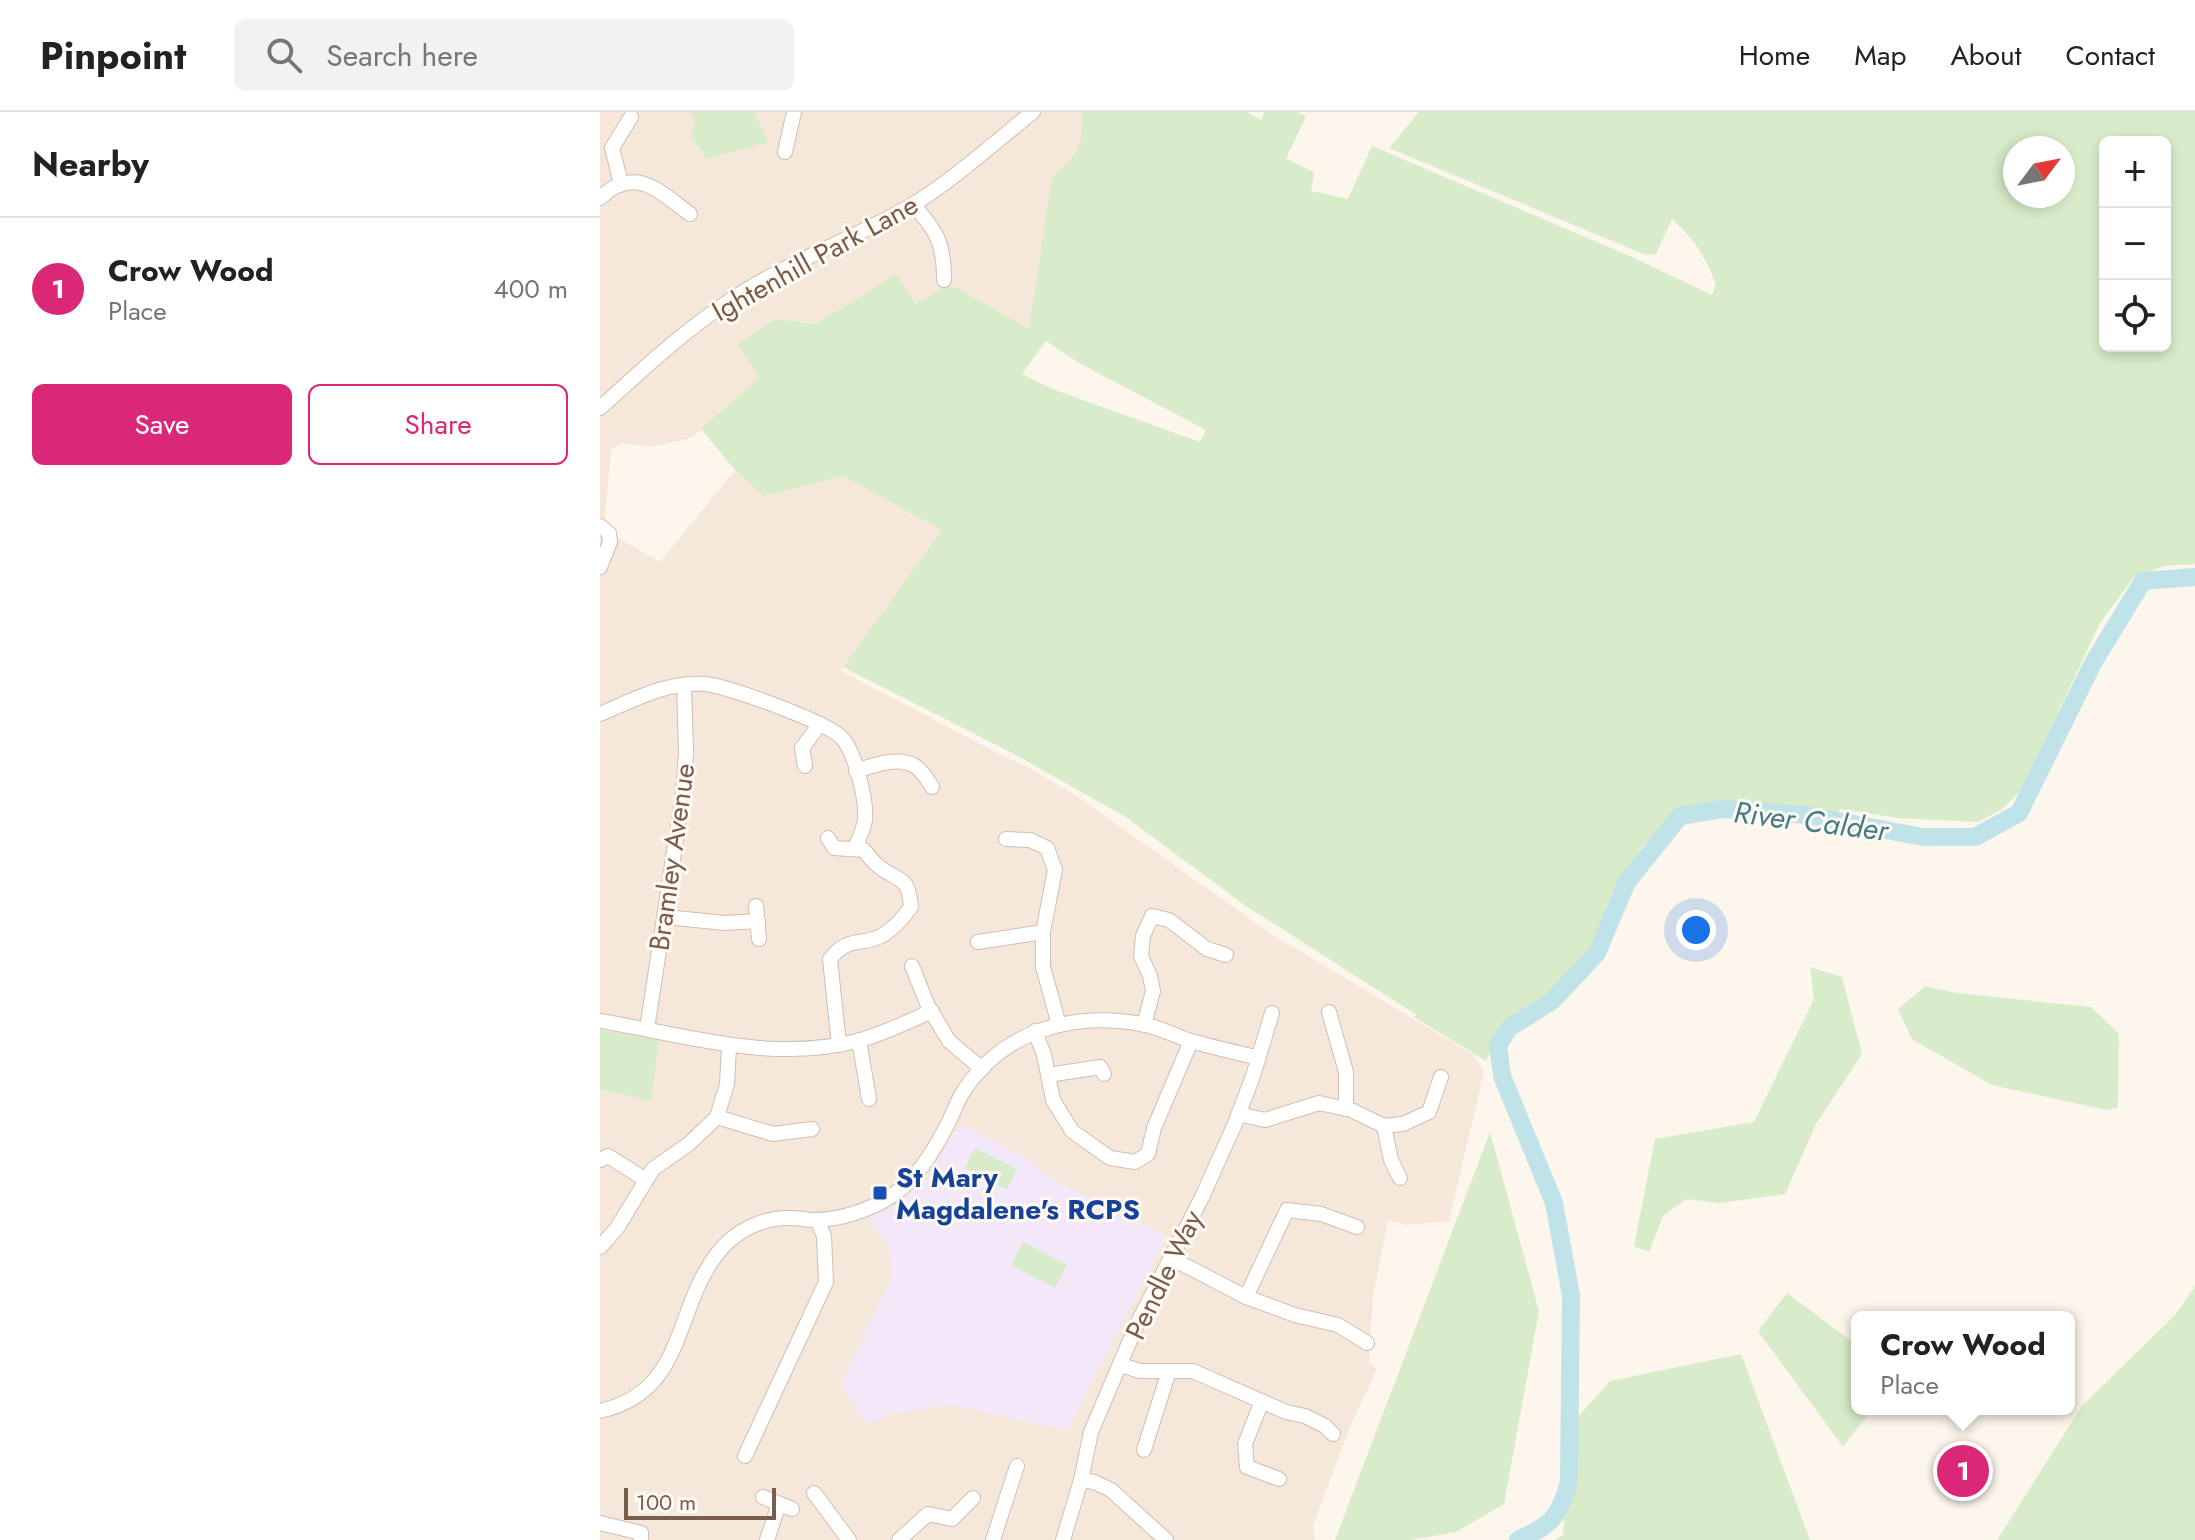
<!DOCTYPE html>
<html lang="en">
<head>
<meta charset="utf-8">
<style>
	:root { --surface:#fff; --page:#f2f2f2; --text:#222; --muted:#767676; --line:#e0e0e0; --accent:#db2777 }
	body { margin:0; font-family:Jost,sans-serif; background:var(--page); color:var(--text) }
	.controls { position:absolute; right:24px; top:24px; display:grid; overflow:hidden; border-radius:12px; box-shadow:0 4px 12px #0003 }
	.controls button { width:72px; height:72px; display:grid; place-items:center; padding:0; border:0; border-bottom:2px solid var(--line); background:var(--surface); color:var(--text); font:40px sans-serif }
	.compass { position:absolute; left:1403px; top:24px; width:72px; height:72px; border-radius:50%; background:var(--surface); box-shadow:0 4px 12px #0003; rotate:58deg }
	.scale { position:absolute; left:24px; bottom:20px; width:152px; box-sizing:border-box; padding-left:8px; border:4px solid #7a5c4d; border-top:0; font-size:22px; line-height:28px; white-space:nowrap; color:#7a5c4d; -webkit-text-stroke:6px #fffaf3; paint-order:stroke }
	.you { position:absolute; left:1096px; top:818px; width:28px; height:28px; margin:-20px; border:6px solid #fff; border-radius:50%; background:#1a73e8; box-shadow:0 0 0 12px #1a73e833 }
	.badge { display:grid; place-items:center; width:52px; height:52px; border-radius:50%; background:var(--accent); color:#fff; font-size:26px; font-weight:700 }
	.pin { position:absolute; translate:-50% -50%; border:4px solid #fff; box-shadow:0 2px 8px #0006 }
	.popup { position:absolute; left:1251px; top:1199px; width:224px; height:104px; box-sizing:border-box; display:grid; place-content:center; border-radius:12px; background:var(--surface); filter:drop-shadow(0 2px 6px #0005); font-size:26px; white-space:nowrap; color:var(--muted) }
	.popup b { font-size:30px; color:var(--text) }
	.popup::after { content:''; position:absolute; left:50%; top:100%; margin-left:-16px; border:16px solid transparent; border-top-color:var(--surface) }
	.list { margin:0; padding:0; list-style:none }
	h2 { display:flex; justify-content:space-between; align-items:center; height:104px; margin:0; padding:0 32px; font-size:34px }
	h2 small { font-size:26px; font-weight:400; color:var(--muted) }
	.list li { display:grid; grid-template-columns:52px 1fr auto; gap:24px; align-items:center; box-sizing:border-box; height:144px; padding:0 32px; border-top:2px solid var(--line) }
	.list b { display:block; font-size:30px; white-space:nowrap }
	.list p { margin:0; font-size:26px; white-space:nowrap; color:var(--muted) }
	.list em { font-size:26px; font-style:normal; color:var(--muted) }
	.actions { display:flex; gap:16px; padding:24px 32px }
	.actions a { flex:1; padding:18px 0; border:2px solid var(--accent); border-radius:12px; text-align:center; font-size:28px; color:var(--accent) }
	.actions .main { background:var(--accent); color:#fff }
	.icon { flex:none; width:44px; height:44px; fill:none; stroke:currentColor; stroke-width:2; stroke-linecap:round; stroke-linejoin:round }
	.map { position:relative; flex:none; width:1595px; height:1428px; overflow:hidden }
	header { display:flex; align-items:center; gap:48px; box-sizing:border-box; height:112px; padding:0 40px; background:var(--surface); border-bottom:2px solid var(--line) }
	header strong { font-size:38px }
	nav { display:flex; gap:44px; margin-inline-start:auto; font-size:28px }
	.search { width:560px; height:72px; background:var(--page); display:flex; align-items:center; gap:20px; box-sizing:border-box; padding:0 28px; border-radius:12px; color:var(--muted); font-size:30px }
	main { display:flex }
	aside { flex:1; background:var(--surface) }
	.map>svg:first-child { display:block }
	.residential { fill:#f5e8da }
	.education { fill:#f3e8fa }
	.green { fill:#d8ecc9; fill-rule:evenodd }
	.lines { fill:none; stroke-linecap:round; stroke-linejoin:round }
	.river { stroke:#bfe3e8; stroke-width:18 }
	.minor-casing { stroke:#d1beb0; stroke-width:16 }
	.minor { stroke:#fff; stroke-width:14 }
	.transit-dot { fill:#1a4fb4; stroke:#fffaf3; stroke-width:3 }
	.labels { text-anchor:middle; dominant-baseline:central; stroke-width:6; stroke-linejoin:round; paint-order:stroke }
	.street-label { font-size:28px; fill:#7a5c4d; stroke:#fffaf3 }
	.transit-label { font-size:28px; font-weight:bold; fill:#164399; stroke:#fffaf3; text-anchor:start }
	.water-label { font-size:30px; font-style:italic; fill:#437c86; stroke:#fffaf3 }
</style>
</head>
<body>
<header>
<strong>Pinpoint</strong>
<div class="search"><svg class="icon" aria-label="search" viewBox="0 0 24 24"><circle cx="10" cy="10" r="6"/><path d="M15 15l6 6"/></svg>Search here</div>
<nav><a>Home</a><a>Map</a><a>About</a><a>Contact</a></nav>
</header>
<main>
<aside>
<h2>Nearby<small></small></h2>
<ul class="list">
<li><span class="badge">1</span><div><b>Crow Wood</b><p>Place</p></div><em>400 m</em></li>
</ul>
<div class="actions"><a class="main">Save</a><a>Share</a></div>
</aside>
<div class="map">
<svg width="1595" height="1428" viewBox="0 0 1595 1428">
	<rect width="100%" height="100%" fill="#fdf6ec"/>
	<polygon class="residential" points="0,0 482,0 483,25 473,47 452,65 429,218 350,172 315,192 215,212 175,207 159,266 92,326 50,335 23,331 11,337 4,418 60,450 135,358 164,384 243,364 343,418 241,559 403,644 426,654 481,687 671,822 874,943 884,960 849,1109 806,1113 788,1109 773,1184 769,1250 777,1257 749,1317 713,1414 715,1428 0,1428"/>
	<polygon class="education" points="365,1014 426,1046 452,1068 567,1124 467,1319 351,1292 287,1303 266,1312 241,1272 293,1162 288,1130 274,1117 269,1105 298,1092 324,1071 355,1019"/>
	<g class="green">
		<polygon points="90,0 154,0 168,30 106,47 91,24 96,11"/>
		<path d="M482 0H647L661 8 665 0H697L706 4 686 47 714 60 711 79 748 87 772 34 1032 145 1112 183 1116 173C1106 145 1094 127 1072 107L1056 142 1046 143 789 36 819 0H1595V452L1564 454 1534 465 1500 511 1421 679 1401 698 1378 710 1298 706 1240 697 1237 703 1146 695H1102L1079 701 1044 733 1014 777 987 844 946 887 902 915 886 949 812 904H818L643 792 526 705 412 641 243 555 342 418 243 364 164 384 135 358 101 317 159 266 138 232 175 207 216 212 296 162 315 192 350 172 429 217 452 65C477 43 484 34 482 0ZM1505 30H1565V234H1505ZM1415 36H1463V84H1415ZM446 229 479 251 606 318 600 330 455 278 422 262Z"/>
		<polygon points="1210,855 1242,865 1262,942 1216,1012 1185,1082 1119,1091 1087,1087 1063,1104 1049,1140 1034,1134 1055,1027 1154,1010 1214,887"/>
		<polygon points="1325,874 1356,881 1491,895 1519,922 1518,996 1506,998 1392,973 1312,927 1298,897"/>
		<polygon points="0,918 59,928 51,989 0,977"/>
		<polygon points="890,1020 939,1199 904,1392 856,1420 811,1428 735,1428"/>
		<polygon points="375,1036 417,1057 407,1078 365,1056"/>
		<polygon points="423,1130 467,1153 455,1176 411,1153"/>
		<polygon points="1595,1174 1595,1428 1397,1428 1482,1294 1575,1203"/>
		<polygon points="1187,1181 1250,1228 1257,1237 1257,1297 1272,1297 1243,1335 1158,1219"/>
		<polygon points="1141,1242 1210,1428 955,1428 963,1423 970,1314 1010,1269"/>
	</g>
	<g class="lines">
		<path class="river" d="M918 1428C951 1413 959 1406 969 1370L971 1183 954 1091 902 964 898 934 909 916 952 889 997 841 1027 770 1080 704 1122 697 1206 703 1323 725H1375L1419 701 1493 551 1543 469 1595 465"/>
		<defs>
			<g id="minor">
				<polyline points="185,40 194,0"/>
				<polyline points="21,71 12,36 31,5"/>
				<path d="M0 86C35 52 60 80 90 102"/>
				<path d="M313 92C337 120 344 130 344 168"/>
				<path d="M0 296C39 261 78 224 122 194 182 151 254 128 317 90 358 64 395 30 433 0"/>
				<polyline points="0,414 9,421 10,430 0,455"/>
				<path d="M0 602C33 588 68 569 105 572 128 574 227 610 242 626 255 640 267 688 265 708 264 717 258 728 255 736"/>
				<polyline points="205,654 202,636 220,612"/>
				<path d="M256 659C274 653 298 644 315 654 322 658 328 669 332 675"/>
				<path d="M228 726 234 736 264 738C269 745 275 752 282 757 303 771 308 765 311 795 304 805 294 816 283 823 261 835 249 823 230 847L239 933"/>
				<polyline points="406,727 430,728 447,736 455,758 443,820 443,855 459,913"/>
				<polyline points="156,794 159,827"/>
				<polyline points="65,805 125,811 158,809"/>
				<polyline points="378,830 443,820"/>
				<polyline points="312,854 328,894 349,929 382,957"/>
				<polyline points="729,900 746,960 746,997"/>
				<path d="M0 909C86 923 170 951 257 929 283 922 307 910 332 899"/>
				<polyline points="544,913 553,879 550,864 541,844 543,824 552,804 569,808 607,837 626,843"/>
				<polyline points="47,917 83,681 86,641 84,573"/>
				<polyline points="435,919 444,943 453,988 472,1019 510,1046 535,1050 548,1042 554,1016 591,929"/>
				<polyline points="259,928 269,987"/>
				<polyline points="448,963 500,955 504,962"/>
				<polyline points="639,1002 665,1008 719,991 751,998 784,1014 803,1012 829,1000 841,965"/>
				<polyline points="117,1005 173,1022 212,1017"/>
				<polyline points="784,1014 791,1048 800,1066"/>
				<polyline points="0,1048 8,1044 46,1068"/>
				<polyline points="0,1135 17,1116 53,1057 90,1031 117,1005 127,972 129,935"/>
				<polyline points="571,1146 646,1185 695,1203 738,1213 767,1231"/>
				<polyline points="646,1185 687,1098 721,1102 757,1115"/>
				<polyline points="521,1253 540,1259 593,1259 686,1300 705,1304 725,1314 733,1322"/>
				<polyline points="662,1289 645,1332 647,1355 679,1367"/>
				<path d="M0 1299C86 1280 73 1199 117 1142 134 1119 163 1105 191 1106 199 1106 207 1108 215 1108 239 1108 270 1098 290 1085 316 1068 332 1042 346 1015 353 1003 357 988 365 977 406 917 474 900 542 912 558 915 573 923 588 928 611 935 635 940 659 946"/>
				<polyline points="544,1338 569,1259"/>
				<polyline points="145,1344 226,1170 224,1124 217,1108"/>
				<polyline points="481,1368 494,1370 511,1378 566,1428"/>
				<polyline points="214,1381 249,1428"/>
				<polyline points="163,1385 192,1397"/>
				<polyline points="0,1411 41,1421 41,1428"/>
				<polyline points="167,1428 179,1392"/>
				<polyline points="299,1428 328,1402 352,1407 373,1386"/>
				<polyline points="393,1428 417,1354"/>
				<polyline points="463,1428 481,1368 491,1320 537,1212 602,1085 634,1014 653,964 672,901"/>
			</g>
		</defs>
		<use href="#minor" class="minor-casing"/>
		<use href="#minor" class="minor"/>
	</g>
	<rect class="transit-dot" x="272" y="1073" width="16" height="16" rx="4"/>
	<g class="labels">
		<g class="street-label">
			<text transform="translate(215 146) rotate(-29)">Ightenhill Park Lane</text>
			<text transform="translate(72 745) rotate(-82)">Bramley Avenue</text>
			<text transform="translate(564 1163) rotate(-64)">Pendle Way</text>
		</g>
		<g class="transit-label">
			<text x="296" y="1065">St Mary<tspan x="296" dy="32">Magdalene's RCPS</tspan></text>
		</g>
		<g class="water-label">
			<text transform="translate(1211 709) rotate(7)">River Calder</text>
		</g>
	</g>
</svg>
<div class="controls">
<button>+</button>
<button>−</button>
<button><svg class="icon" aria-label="locate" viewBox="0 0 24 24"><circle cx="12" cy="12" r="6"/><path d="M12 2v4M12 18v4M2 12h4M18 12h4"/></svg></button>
</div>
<svg class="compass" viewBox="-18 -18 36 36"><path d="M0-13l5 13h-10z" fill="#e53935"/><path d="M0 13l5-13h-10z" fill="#767676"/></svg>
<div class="scale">100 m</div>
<div class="you"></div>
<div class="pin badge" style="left:1363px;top:1359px">1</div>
<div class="popup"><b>Crow Wood</b>Place</div>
</div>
</main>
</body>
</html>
